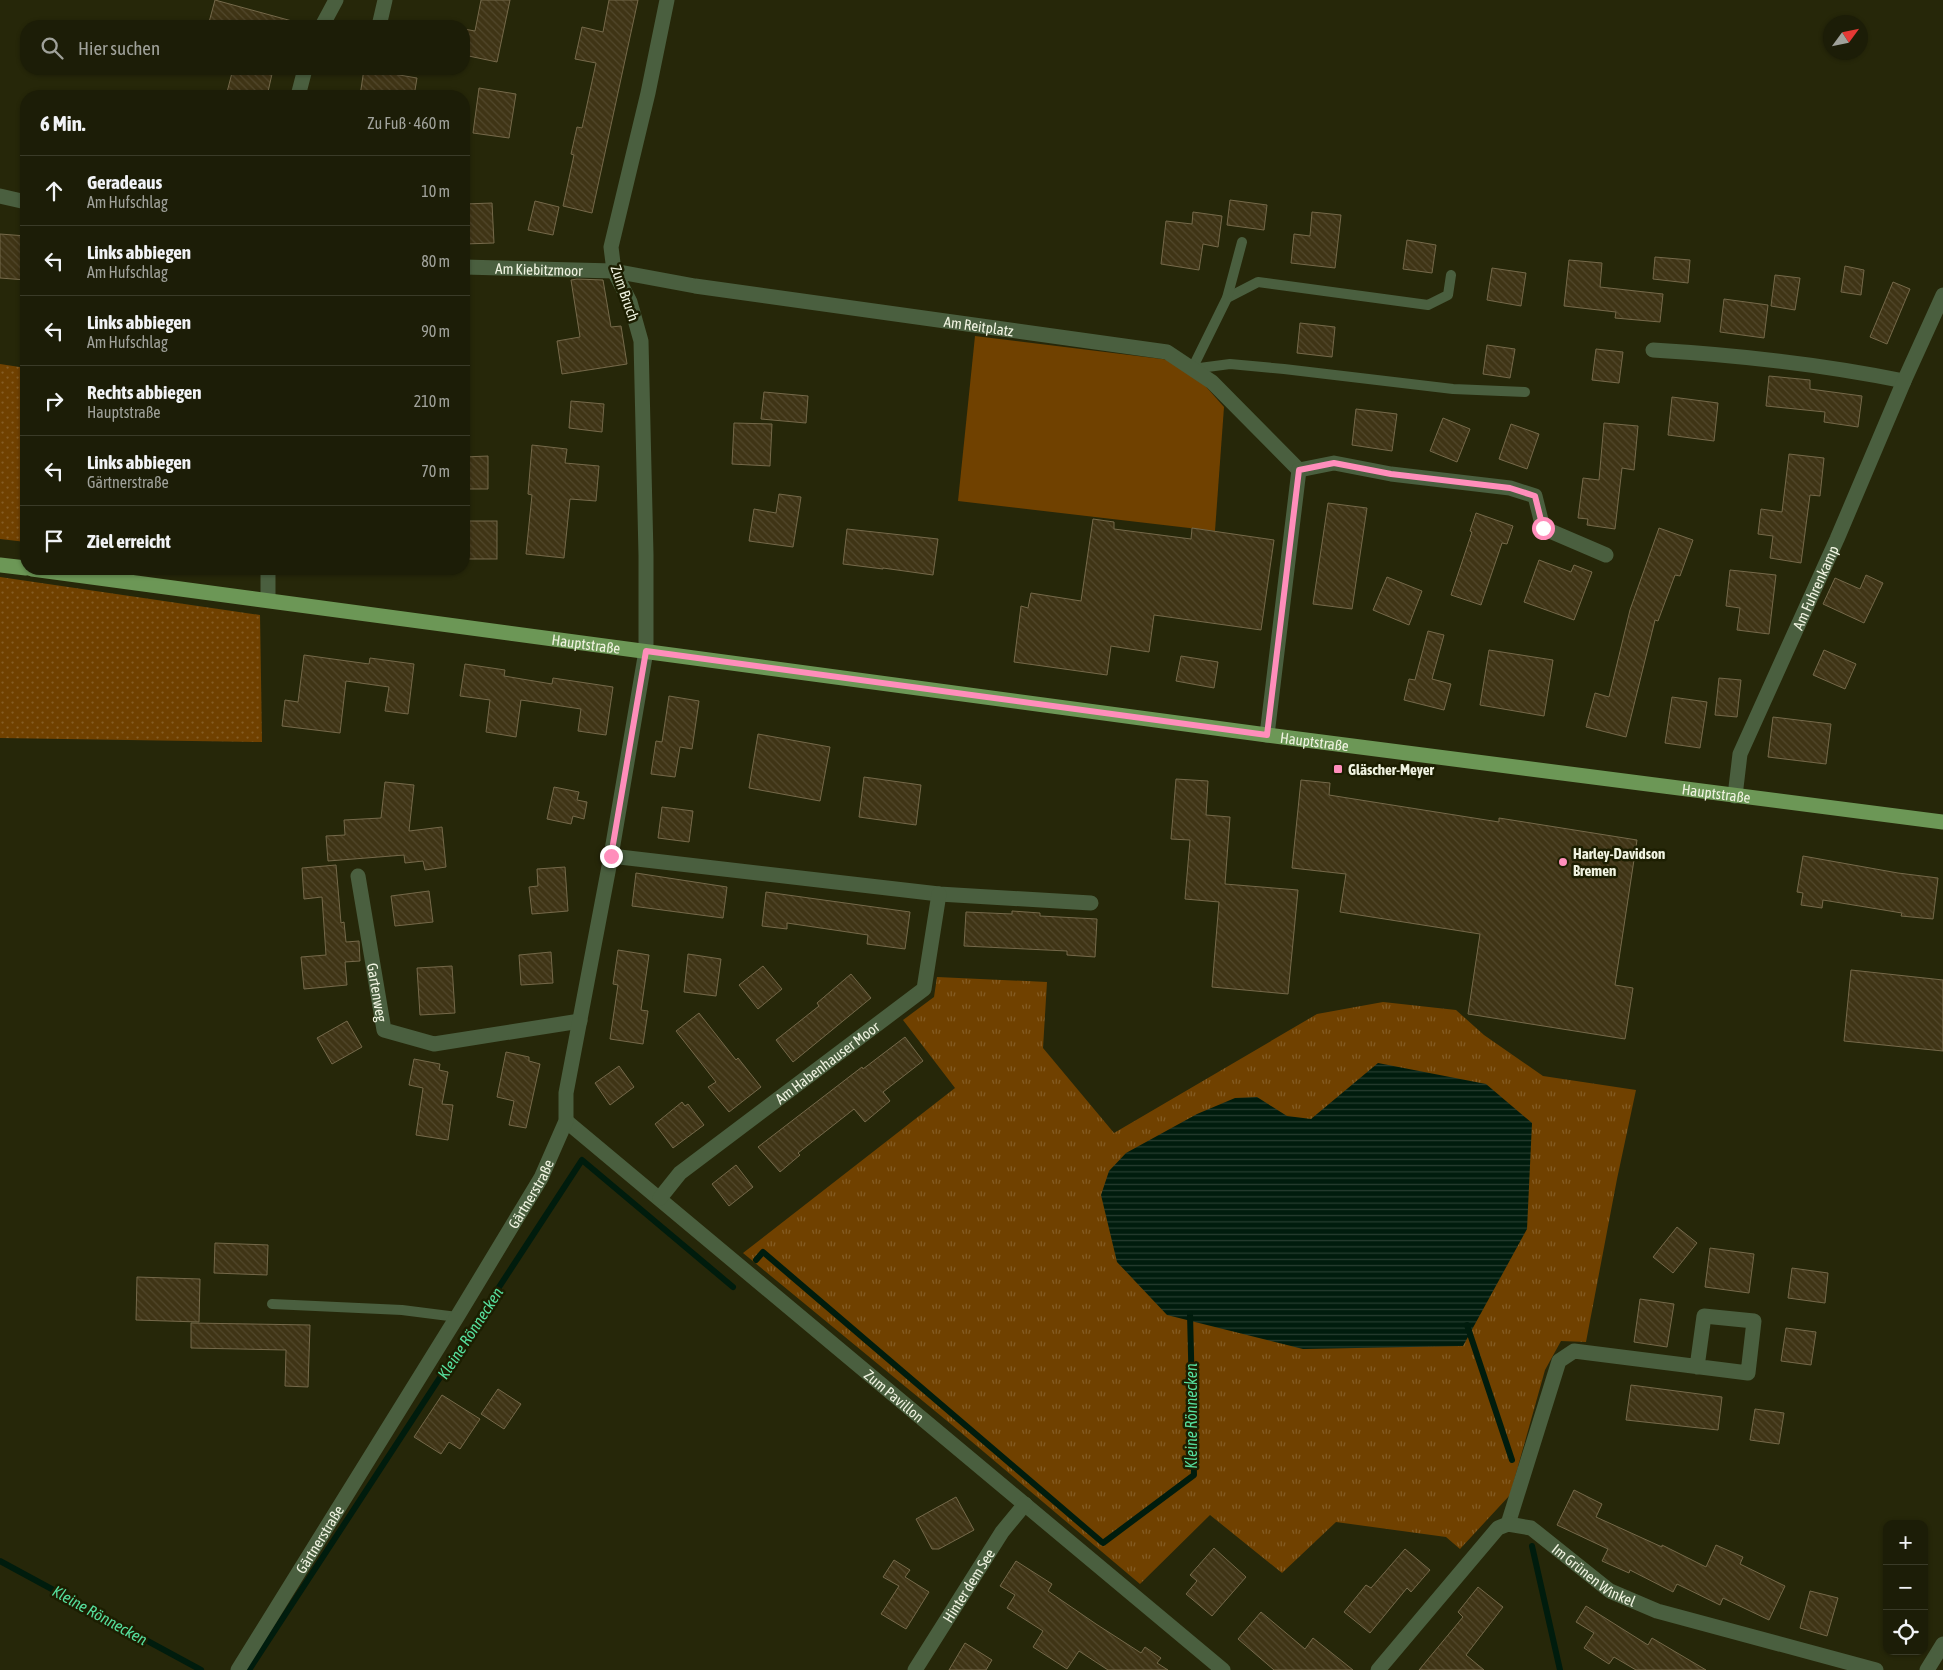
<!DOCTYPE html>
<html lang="de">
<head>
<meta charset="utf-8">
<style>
	:root { --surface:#1c1d07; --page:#292a15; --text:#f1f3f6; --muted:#a0a29b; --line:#3a3b28 }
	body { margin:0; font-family:"Asap Condensed",sans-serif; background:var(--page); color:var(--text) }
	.controls { position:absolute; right:15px; bottom:15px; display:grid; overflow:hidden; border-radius:10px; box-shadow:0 1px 4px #0004 }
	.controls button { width:45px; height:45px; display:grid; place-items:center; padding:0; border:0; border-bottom:1px solid var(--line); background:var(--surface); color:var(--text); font:25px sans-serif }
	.compass { position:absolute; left:1823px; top:15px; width:45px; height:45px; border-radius:50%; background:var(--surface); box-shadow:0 1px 4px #0004; rotate:57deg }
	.stop { position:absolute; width:15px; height:15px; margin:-11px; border:4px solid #ff8ebb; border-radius:50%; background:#fff }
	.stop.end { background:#ff8ebb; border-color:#fff; box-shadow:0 1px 5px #0008 }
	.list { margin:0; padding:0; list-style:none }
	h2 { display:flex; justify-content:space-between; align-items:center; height:65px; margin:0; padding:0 20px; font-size:21px }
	h2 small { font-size:16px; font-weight:400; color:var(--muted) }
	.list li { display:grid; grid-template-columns:32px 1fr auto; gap:15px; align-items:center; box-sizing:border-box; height:70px; padding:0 20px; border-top:1px solid var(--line) }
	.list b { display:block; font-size:19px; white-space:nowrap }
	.list p { margin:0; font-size:16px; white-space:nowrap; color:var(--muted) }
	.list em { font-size:16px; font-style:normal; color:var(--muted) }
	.icon { flex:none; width:28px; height:28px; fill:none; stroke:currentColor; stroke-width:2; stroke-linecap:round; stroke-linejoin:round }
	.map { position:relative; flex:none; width:1943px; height:1670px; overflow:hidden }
	.search { position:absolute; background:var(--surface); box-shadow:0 1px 4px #0004; left:20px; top:20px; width:450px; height:55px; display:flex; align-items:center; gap:12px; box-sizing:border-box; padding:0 18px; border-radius:20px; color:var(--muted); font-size:19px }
	.panel { position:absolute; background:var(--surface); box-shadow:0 1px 4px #0004; left:20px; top:90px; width:450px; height:485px; border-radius:20px }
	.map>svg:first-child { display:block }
	.grass { fill:url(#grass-dots) }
	.park { fill:url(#park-tufts) }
	.pitch { fill:#704100 }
	.water { fill:url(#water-rules) }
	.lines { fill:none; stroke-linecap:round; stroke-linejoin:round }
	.stream { stroke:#001c0d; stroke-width:6 }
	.building { fill:url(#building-back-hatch); stroke:#75694a }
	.lane { stroke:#4a5f3f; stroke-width:10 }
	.street { stroke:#4a5f3f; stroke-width:15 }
	.primary { stroke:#6c9756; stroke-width:15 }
	.route { stroke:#ff8ebb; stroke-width:6 }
	.poi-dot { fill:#ff8ebb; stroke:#1c1e01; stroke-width:2 }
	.labels { text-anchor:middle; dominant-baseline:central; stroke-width:5; stroke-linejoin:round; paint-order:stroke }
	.street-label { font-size:15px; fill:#f0f3e1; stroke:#1c1e01 }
	.poi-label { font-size:15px; font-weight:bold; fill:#f0f3e1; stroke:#1c1e01; text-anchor:start }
	.water-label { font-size:16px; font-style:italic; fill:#56df9d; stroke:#1c1e01 }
</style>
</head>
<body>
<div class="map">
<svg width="1943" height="1670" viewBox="0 0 1943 1670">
	<defs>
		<pattern id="grass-dots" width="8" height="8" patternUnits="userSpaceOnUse" patternTransform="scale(1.25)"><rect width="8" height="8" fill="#704100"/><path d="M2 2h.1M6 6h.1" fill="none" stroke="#855d25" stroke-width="1.8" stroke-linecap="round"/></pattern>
		<pattern id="park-tufts" width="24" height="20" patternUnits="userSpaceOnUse" patternTransform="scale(1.25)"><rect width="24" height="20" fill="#704100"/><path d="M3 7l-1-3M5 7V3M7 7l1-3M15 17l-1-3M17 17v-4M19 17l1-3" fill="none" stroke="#855d25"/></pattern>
		<pattern id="water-rules" width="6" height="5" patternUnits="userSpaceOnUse" patternTransform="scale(1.25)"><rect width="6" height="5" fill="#001c0d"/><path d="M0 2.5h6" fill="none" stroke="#263d30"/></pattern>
		<pattern id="building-back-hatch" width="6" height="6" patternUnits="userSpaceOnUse" patternTransform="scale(1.25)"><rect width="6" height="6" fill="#3f3415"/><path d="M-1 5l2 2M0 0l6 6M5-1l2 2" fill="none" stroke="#52482c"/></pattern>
	</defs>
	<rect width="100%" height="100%" fill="#262709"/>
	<g class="grass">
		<polygon points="0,364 26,368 26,542 0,539"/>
		<polygon points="0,577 260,615 262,742 0,738"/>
	</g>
	<polygon class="park" points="937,977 1047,982 1043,1048 1114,1133 1317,1014 1383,1002 1456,1010 1484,1035 1543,1076 1636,1090 1617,1179 1586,1342 1561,1341 1545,1370 1510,1495 1460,1549 1446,1537 1336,1522 1282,1573 1210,1515 1140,1584 952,1425 743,1253 955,1088 903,1020 934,997"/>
	<polygon class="pitch" points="975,336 1170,360 1201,381 1224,407 1215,531 958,501"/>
	<polygon class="water" points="1378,1063 1486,1084 1532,1123 1527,1229 1463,1346 1303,1349 1167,1315 1117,1262 1101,1195 1109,1171 1126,1153 1197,1114 1235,1098 1257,1097 1287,1116 1311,1119"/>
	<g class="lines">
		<g class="stream">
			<polyline points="756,1260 763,1252 1103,1543 1194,1475 1190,1314"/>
			<polyline points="1467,1325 1512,1460"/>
			<polyline points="1532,1546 1560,1670"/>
			<polyline points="0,1561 201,1670"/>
			<polyline points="249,1670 582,1160 733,1287"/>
		</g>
	</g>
	<g class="building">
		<polygon points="215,0 292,21 291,26 208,26"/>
		<polygon points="481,0 510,0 497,62 464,55 464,29 475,31"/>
		<polygon points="609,0 638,0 592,213 563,206 574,155 571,154 577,127 582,128 596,63 575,59 582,27 603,32"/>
		<polygon points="233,69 246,69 272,74 267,96 226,96"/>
		<polygon points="364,69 417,78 414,96 360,96"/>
		<polygon points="479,88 516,94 509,138 473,133"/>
		<polygon points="1230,200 1267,205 1264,230 1227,225"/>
		<polygon points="535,201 559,207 553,235 528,230"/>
		<polygon points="492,203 494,243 464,244 464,204"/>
		<polygon points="1193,212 1222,216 1218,247 1203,244 1199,270 1161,264 1166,221 1192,224"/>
		<polygon points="1312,212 1341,215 1335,268 1291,263 1294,234 1310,236"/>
		<polygon points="0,234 26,236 26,280 0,278"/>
		<polygon points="1407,240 1436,245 1432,273 1403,269"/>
		<polygon points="1655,257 1690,260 1688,283 1653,279"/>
		<polygon points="1569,260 1602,263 1600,287 1663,294 1660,322 1615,318 1616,312 1564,306"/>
		<polygon points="1845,266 1864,270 1861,295 1841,292"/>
		<polygon points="1492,268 1526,273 1521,306 1487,300"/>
		<polygon points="1775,275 1800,278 1795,310 1771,306"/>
		<polygon points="577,279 603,280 611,327 621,326 627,364 562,374 557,341 580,337 571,280"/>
		<polygon points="1893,282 1910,289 1887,344 1870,337"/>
		<polygon points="1724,299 1768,305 1764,338 1720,332"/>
		<polygon points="1300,323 1335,327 1332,357 1297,353"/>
		<polygon points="1487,345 1515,349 1510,378 1483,374"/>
		<polygon points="1596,349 1623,352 1619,383 1592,380"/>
		<polygon points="1769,376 1810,380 1810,389 1862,396 1858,427 1824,422 1825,412 1766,406"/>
		<polygon points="764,392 808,396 806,423 761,419"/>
		<polygon points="1672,397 1718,403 1714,441 1668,435"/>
		<polygon points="571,401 604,404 602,432 569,428"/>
		<polygon points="1356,409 1397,414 1392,451 1352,445"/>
		<polygon points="1443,418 1470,429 1457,462 1430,451"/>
		<polygon points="734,423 772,424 770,466 732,464"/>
		<polygon points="1604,423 1638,426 1634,470 1622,468 1615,529 1587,525 1588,519 1578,518 1583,478 1599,480"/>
		<polygon points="1511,424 1539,434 1527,469 1499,459"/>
		<polygon points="532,445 567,449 565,463 599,466 596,501 570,499 564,558 526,554 532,495 528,494"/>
		<polygon points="1789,454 1824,458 1820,496 1810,495 1801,563 1770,558 1773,536 1758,534 1761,509 1782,512"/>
		<polygon points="488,456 488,489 464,489 464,457"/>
		<polygon points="779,494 801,497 793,547 749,541 754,509 776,513"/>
		<polygon points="1328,503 1367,508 1352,609 1313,604"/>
		<polygon points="1476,513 1513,526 1507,544 1502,543 1481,605 1451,595 1472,532 1470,531"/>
		<polygon points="1093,519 1114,522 1114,529 1191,539 1192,528 1274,540 1261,630 1154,615 1149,652 1111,646 1107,675 1014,662 1021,606 1028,608 1031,593 1081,601"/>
		<rect x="464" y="521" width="33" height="38"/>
		<polygon points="1659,528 1693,540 1680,576 1675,575 1658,621 1655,620 1626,737 1586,727 1595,693 1609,697 1630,610"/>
		<polygon points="847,529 938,539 933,575 883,568 883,569 843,564"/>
		<polygon points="1539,560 1571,572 1574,565 1592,572 1574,620 1524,602"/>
		<polygon points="1730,570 1776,575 1769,634 1737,630 1740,608 1726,606"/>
		<polygon points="1866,575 1883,583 1864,623 1823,604 1835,578 1860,589"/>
		<polygon points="1387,577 1422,591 1409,625 1373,610"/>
		<polygon points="1428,631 1444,635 1432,679 1451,684 1444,710 1404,700 1409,679 1415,680"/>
		<polygon points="1489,650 1553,660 1544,716 1480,705"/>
		<polygon points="1824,650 1856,664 1845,689 1813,675"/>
		<polygon points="304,655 369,664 370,658 414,664 408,714 385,711 389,687 346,681 340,733 282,726 285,700 298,702"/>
		<polygon points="1181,656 1218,662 1214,688 1176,681"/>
		<polygon points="465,664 505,670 504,676 552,684 553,678 613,687 606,735 578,731 581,709 521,700 516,737 486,732 490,700 460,696"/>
		<polygon points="1719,678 1741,680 1737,717 1715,715"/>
		<polygon points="669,696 699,701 692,749 680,747 675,777 651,774 656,741 662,742"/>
		<polygon points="1672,697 1707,702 1700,748 1665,743"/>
		<polygon points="1773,717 1831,724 1826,764 1768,757"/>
		<polygon points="758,734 830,747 820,801 749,788"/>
		<polygon points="864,777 921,785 916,825 859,817"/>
		<polygon points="1176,779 1208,781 1206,815 1230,817 1225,884 1298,890 1288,994 1212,987 1219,902 1185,899 1190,840 1171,839"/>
		<polygon points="1301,780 1330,783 1329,795 1499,822 1499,818 1637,840 1615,985 1633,988 1625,1039 1468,1014 1480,934 1340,912 1346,874 1292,868"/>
		<polygon points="385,782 414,785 409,831 442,827 446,867 425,870 423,861 405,863 404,855 328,861 326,836 345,835 344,820 381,818"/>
		<polygon points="554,787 579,792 577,800 587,802 584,819 573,816 571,824 547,819"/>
		<polygon points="662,807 693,811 689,842 658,838"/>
		<polygon points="1803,856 1898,873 1938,878 1933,919 1901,916 1902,913 1823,900 1822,908 1801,905 1803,893 1797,892"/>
		<polygon points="336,865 341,923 344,922 346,942 359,941 360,961 345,962 347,985 304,989 301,957 326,955 322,897 304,899 302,868"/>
		<polygon points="565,867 568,911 532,914 529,887 538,886 537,869"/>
		<polygon points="636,873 727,887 723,918 632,906"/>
		<polygon points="429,891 433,922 395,926 391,896"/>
		<polygon points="766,892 910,912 905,949 867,944 868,935 787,923 787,929 762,926"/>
		<polygon points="1012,911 1040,913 1040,916 1097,919 1095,957 1067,955 1067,951 964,946 966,912 1012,914"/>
		<polygon points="618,950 649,955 641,1010 648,1011 643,1044 610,1039 618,985 613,984"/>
		<polygon points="551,952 553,983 521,985 519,955"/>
		<polygon points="688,954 721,959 716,996 684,992"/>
		<polygon points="452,966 455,1013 420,1015 417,968"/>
		<polygon points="763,966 782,989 758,1009 739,985"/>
		<polygon points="1851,970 1943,980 1943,1051 1844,1041"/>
		<polygon points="851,974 871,998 793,1062 776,1040 819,1006 817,1003"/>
		<polygon points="699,1013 736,1060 738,1058 761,1087 729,1112 708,1087 716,1082 676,1031"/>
		<polygon points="347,1021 362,1047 332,1064 317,1038"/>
		<polygon points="905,1037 923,1061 883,1092 890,1101 865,1122 854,1109 798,1153 800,1155 780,1172 758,1147 862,1067 863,1069"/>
		<polygon points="506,1052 529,1057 529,1061 540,1064 526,1128 509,1125 514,1101 497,1097"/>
		<polygon points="414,1059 440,1064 439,1070 448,1072 442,1104 453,1105 448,1140 416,1135 423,1088 409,1085"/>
		<polygon points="619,1066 634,1087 610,1105 595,1083"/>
		<polygon points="682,1102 685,1106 688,1104 704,1125 673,1148 655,1124"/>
		<polygon points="736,1165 753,1187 729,1206 712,1184"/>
		<polygon points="1677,1227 1697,1243 1673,1273 1653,1257"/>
		<polygon points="215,1243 268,1245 267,1275 214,1273"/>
		<polygon points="1710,1248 1754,1254 1749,1293 1705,1287"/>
		<polygon points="1792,1268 1828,1273 1825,1303 1788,1298"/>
		<polygon points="137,1277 200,1279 199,1322 136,1320"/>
		<polygon points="1640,1299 1674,1304 1667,1347 1634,1342"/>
		<polygon points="191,1323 310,1325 308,1387 285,1386 286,1350 191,1348"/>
		<polygon points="1786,1328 1816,1332 1811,1365 1781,1361"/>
		<polygon points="1631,1385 1722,1397 1718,1430 1626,1420"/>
		<polygon points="498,1389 521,1404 504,1429 481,1414"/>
		<polygon points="442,1395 480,1419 460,1449 449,1442 441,1454 414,1437"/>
		<polygon points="1755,1409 1784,1413 1779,1444 1750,1440"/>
		<polygon points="1574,1490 1602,1504 1596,1517 1662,1547 1662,1545 1706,1567 1716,1545 1743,1557 1740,1564 1785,1586 1769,1620 1723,1598 1720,1605 1677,1584 1673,1592 1630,1570 1629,1573 1602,1561 1608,1549 1557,1525"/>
		<polygon points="956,1497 974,1530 939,1549 932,1549 916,1519"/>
		<polygon points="1214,1548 1246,1577 1212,1616 1186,1594 1197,1581 1190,1575"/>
		<polygon points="1405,1549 1430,1570 1411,1592 1407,1588 1370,1633 1344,1612 1366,1585 1371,1588"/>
		<polygon points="894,1560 910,1570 905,1577 929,1592 906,1629 881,1614 899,1586 883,1577"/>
		<polygon points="1016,1561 1052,1584 1048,1591 1096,1624 1141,1653 1145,1647 1161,1658 1157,1663 1168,1670 1108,1670 1079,1651 1067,1669 1033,1647 1043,1631 1007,1608 1015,1595 1000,1586"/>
		<polygon points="1478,1587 1503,1607 1466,1655 1484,1670 1419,1670 1463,1617 1458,1612"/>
		<polygon points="1810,1591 1838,1598 1827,1636 1800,1628"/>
		<polygon points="1586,1606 1648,1645 1652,1638 1706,1670 1636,1670 1614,1657 1609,1664 1584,1648 1594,1633 1576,1622"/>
		<polygon points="1261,1612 1305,1649 1313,1638 1353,1670 1274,1670 1238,1639"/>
		<polygon points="965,1643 992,1660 986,1670 949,1670"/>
	</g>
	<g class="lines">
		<g class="lane">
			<polyline points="1227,298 1258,282 1428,305 1448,295 1451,275"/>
			<polyline points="1192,369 1230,364 1284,369 1453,389 1525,392"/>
			<polyline points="1192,369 1227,298 1242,242"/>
			<polyline points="272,1304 402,1310 457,1317"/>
		</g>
		<g class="street">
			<polyline points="322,26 336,0"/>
			<polyline points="379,26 385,0"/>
			<polyline points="298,96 305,69"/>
			<polyline points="0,196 26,202"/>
			<path id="s1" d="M464 267 614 271 695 286 1167 352 1212 382 1299 470"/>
			<path d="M1653 350C1737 355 1821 364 1904 381"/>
			<polyline points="1299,470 1334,463 1391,474 1510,488 1535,496 1543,528 1606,555"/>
			<polyline points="268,569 268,600"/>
			<polyline points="1267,735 1299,470"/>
			<path id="s2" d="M1735 796 1740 754 1837 539 1904 381 1943 295"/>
			<polyline points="611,856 939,894 1091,903"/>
			<path id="s3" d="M358 876 384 1030 434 1044 580 1021"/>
			<path id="s4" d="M566 1121 1223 1670"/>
			<path id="s5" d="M660 1198 680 1173 924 989 939 894"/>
			<polyline points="1508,1524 1559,1361 1574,1351 1748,1373 1754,1321 1704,1316 1697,1367"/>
			<path id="s6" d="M238 1670 457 1317 541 1178 566 1121V1093L611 856 646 651V555L641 341 630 302 614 271 611 247 648 93 667 0"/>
			<path id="s7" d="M915 1670 1002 1532 1025 1504"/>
			<path id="s8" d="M1378 1670 1498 1528 1508 1524 1531 1528 1610 1591 1657 1611 1876 1670"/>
			<polyline points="1927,1670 1943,1644"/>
		</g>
		<g class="primary">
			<polyline points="0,565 26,568"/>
			<path id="s9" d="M32 569 1267 735 1943 822"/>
		</g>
	</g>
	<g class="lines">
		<polyline class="route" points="611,856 646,651 1267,735 1299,470 1334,463 1391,474 1510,488 1535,496 1543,528"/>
	</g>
	<g class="poi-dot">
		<rect x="1333" y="764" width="10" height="10" rx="2.5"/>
		<circle cx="1563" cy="862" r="5"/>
	</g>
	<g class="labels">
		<g class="street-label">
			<text stroke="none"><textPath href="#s1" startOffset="75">Am Kiebitzmoor</textPath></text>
			<text transform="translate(625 293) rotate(71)">Zum Bruch</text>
			<text stroke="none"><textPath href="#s1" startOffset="519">Am Reitplatz</textPath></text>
			<text stroke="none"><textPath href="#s2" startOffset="225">Am Fuhrenkamp</textPath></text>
			<text stroke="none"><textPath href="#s9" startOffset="559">Hauptstraße</textPath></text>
			<text stroke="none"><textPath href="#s9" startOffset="1294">Hauptstraße</textPath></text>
			<text stroke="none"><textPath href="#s9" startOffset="1699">Hauptstraße</textPath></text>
			<text stroke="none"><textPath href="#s3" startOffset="118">Gartenweg</textPath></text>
			<text stroke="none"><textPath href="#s5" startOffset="216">Am Habenhauser Moor</textPath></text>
			<text stroke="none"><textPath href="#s6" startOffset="559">Gärtnerstraße</textPath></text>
			<text stroke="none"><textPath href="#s4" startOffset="428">Zum Pavillon</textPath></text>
			<text stroke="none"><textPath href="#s6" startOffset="154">Gärtnerstraße</textPath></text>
			<text stroke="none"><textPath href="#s8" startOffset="299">Im Grünen Winkel</textPath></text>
			<text stroke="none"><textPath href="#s7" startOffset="100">Hinter dem See</textPath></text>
		</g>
		<g class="poi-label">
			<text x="1348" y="769">Gläscher-Meyer</text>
			<text x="1573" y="853">Harley-Davidson<tspan x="1573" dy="17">Bremen</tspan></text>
		</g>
		<g class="water-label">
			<text transform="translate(470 1333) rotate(-57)">Kleine Rönnecken</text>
			<text transform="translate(1191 1416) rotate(-90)">Kleine Rönnecken</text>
			<text transform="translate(100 1615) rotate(29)">Kleine Rönnecken</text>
		</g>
	</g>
</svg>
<div class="controls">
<button>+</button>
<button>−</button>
<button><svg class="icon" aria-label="locate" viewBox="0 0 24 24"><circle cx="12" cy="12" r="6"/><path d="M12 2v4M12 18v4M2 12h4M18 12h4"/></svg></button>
</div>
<svg class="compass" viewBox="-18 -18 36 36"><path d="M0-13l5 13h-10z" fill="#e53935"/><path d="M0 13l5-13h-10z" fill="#a0a29b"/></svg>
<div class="stop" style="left:1543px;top:528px"></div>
<div class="stop end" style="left:611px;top:856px"></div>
<div class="search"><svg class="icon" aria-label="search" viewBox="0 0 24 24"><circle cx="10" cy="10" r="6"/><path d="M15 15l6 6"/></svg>Hier suchen</div>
<section class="panel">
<h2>6 Min.<small>Zu Fuß · 460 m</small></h2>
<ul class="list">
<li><svg class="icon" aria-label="ahead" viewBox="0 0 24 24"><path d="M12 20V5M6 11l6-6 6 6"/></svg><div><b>Geradeaus</b><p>Am Hufschlag</p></div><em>10 m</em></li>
<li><svg class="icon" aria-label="left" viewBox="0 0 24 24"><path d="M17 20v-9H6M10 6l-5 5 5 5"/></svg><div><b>Links abbiegen</b><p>Am Hufschlag</p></div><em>80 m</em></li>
<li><svg class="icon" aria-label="left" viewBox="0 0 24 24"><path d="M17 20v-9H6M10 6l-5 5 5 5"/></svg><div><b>Links abbiegen</b><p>Am Hufschlag</p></div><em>90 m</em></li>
<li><svg class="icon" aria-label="right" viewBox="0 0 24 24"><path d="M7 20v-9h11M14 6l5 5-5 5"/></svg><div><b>Rechts abbiegen</b><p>Hauptstraße</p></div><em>210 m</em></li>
<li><svg class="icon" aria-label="left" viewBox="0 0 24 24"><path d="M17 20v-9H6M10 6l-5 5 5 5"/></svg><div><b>Links abbiegen</b><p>Gärtnerstraße</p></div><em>70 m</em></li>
<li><svg class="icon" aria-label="arrive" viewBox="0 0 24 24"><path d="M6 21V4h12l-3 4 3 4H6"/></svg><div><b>Ziel erreicht</b></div></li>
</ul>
</section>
</div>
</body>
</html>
